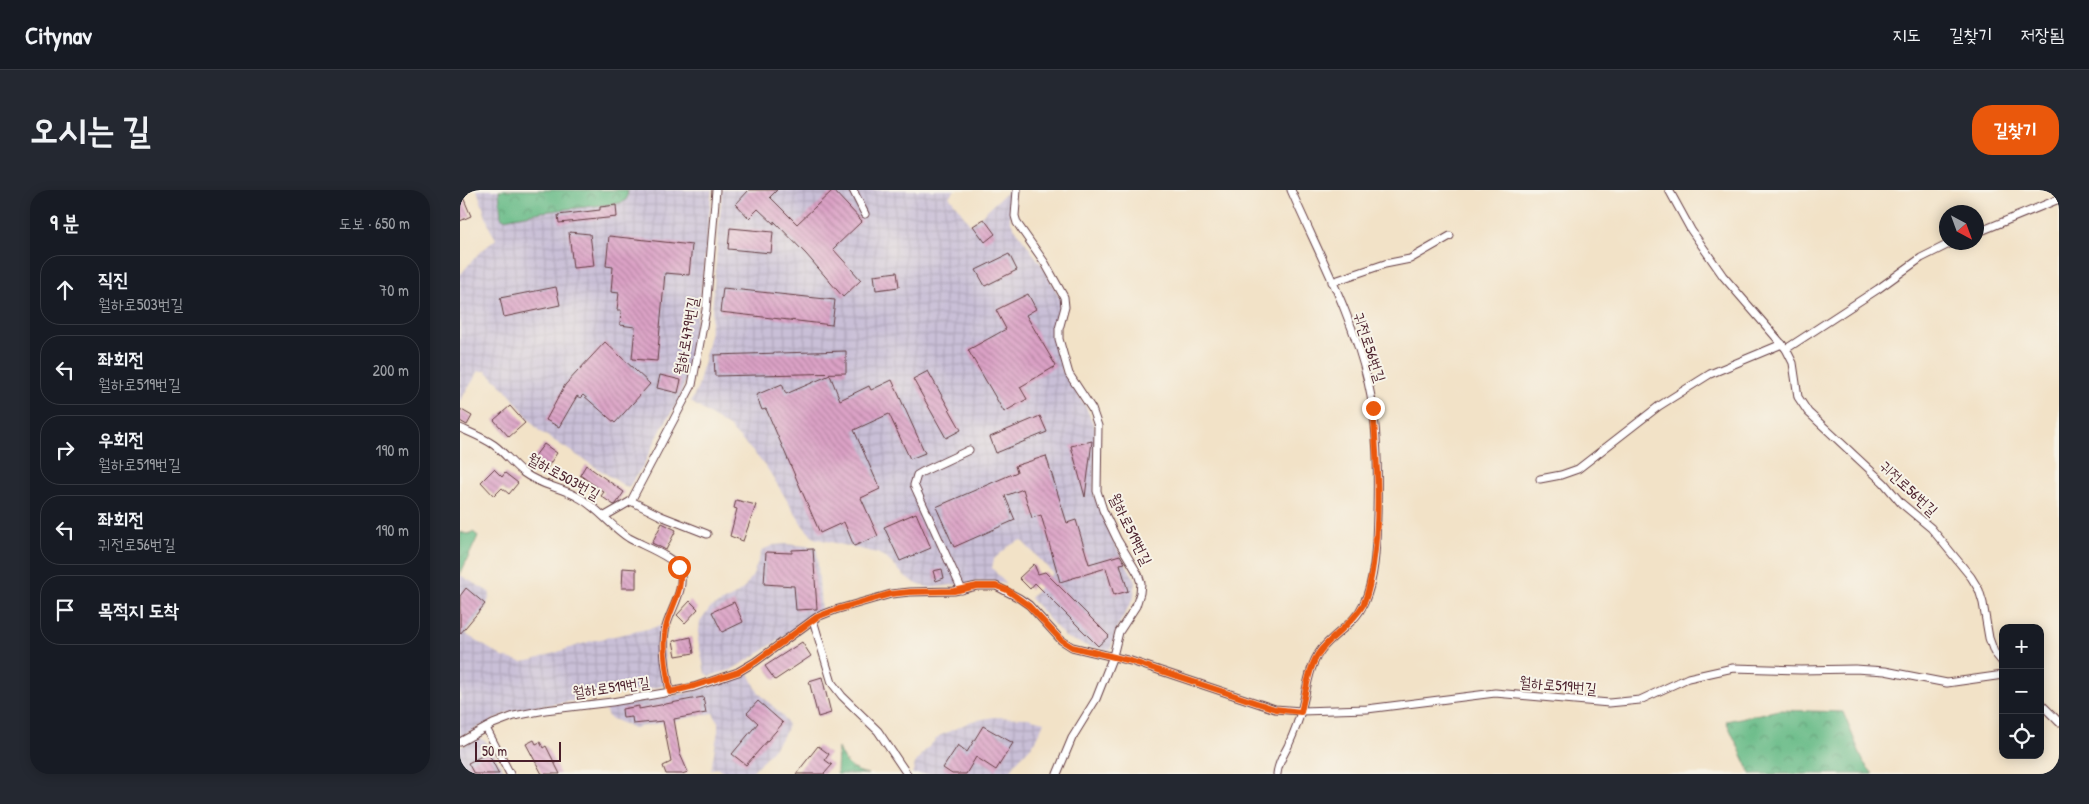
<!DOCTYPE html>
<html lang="ko">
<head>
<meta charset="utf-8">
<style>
	:root { --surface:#171b24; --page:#242831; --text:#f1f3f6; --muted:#9ea1a6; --line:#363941; --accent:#ea580c }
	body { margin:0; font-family:"Patrick Hand","Poor Story",sans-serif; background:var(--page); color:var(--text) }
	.controls { position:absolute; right:15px; bottom:15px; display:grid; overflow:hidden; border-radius:10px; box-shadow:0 2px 12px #0003 }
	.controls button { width:45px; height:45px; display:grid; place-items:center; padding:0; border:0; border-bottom:1px solid var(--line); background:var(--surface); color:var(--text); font:25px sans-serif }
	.compass { position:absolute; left:1479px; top:15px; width:45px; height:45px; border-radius:50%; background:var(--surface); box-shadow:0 2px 12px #0003; rotate:139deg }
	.scale { position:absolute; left:15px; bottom:12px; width:86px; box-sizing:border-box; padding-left:5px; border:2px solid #4a1f2b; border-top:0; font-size:14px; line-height:18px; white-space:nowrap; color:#4a1f2b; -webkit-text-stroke:4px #f7f3e8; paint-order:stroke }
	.stop { position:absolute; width:15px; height:15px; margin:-11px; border:4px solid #ea580c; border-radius:50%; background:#fff }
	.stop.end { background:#ea580c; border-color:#fff; box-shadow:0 1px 5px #0008 }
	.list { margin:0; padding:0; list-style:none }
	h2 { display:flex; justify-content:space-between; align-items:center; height:65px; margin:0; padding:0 20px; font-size:21px }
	h2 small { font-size:16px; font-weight:400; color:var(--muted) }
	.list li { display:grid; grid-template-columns:32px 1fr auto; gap:15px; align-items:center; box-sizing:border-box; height:70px; margin:0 10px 10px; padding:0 10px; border:1px solid var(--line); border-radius:20px }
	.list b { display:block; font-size:19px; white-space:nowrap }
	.list p { margin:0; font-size:16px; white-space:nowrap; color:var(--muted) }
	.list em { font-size:16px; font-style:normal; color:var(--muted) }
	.icon { flex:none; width:28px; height:28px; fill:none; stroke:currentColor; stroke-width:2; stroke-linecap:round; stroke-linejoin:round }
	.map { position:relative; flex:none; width:1599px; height:584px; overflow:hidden; border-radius:20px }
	header { display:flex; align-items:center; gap:30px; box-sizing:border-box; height:70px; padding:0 25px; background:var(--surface); border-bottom:1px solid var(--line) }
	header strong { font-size:24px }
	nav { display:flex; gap:28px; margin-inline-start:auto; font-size:18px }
	.intro { display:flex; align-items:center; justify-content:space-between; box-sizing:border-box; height:120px; padding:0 30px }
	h1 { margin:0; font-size:35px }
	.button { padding:12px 22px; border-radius:20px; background:var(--accent); color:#fff; font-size:18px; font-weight:700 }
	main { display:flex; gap:30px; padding:0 30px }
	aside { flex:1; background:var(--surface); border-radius:20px; box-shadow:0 2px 12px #0003 }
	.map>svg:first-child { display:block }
	.industrial { fill:url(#industrial-grid) }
	.forest { fill:url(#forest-crowns); stroke:#5a6e5a }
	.building { fill:url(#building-back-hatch) }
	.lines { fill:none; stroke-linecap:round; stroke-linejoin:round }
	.service-casing { stroke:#633c42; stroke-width:9 }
	.service { stroke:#fff; stroke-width:7 }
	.route { stroke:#ea580c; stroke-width:6 }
	.labels { text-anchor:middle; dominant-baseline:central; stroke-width:4; stroke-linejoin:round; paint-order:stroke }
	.street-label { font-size:15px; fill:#4a1f2b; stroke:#f7f3e8 }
</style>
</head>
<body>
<header>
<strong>Citynav</strong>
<nav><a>지도</a><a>길찾기</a><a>저장됨</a></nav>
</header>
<div class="intro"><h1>오시는 길</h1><a class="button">길찾기</a></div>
<main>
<aside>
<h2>9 분<small>도보 · 650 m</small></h2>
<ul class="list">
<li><svg class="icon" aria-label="ahead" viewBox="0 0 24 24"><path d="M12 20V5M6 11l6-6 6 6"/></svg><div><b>직진</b><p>월하로503번길</p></div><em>70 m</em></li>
<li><svg class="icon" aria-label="left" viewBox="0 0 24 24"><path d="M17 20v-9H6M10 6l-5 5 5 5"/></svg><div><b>좌회전</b><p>월하로519번길</p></div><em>200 m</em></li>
<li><svg class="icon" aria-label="right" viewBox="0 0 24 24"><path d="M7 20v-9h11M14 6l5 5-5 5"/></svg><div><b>우회전</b><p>월하로519번길</p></div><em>190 m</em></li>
<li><svg class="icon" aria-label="left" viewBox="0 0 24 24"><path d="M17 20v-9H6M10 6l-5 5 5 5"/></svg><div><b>좌회전</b><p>귀전로56번길</p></div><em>190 m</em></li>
<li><svg class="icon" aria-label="arrive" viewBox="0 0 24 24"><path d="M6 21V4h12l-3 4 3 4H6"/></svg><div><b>목적지 도착</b></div></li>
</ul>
</aside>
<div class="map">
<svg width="1599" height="584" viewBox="0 0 1599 584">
	<defs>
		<pattern id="industrial-grid" width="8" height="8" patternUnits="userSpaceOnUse" patternTransform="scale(1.25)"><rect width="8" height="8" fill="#c9bfd7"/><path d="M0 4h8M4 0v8" fill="none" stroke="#aea4b9"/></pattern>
		<pattern id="forest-crowns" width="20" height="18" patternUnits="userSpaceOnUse" patternTransform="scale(1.25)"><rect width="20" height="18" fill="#6abc89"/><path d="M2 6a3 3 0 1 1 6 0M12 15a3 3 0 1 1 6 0" fill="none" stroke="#599870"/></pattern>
		<pattern id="building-back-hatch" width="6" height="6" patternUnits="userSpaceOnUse" patternTransform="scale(1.25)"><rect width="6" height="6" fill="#dba2c6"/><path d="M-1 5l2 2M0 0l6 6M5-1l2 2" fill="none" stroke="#b483a1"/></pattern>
	</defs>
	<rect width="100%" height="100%" fill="#f7f3e8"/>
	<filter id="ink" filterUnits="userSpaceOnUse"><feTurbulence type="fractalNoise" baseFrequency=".02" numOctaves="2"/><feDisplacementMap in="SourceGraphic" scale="10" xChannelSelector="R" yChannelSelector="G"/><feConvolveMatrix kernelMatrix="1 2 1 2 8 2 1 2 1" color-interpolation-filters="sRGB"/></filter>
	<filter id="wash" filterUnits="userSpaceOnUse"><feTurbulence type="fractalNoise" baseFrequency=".0096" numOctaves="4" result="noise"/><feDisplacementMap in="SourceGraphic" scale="20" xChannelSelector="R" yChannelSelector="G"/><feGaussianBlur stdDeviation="1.12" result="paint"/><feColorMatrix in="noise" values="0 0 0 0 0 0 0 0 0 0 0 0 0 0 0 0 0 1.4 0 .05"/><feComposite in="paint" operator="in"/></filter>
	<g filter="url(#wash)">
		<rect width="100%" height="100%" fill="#f2e2c7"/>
		<g class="industrial">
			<polygon points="17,0 39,0 40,20 44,29 81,22 160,13 168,4 168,0 252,0 242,92 228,184 219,210 202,238 183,276 168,298 79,241 46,200 26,181 19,181 0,211 0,85 18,64 36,49 30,39"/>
			<polygon points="262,0 495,0 489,6 511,35 549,0 552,0 550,29 553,36 584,78 601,110 595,141 602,180 626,217 635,238 634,304 652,349 673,386 675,392 674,407 657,438 651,458 649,460 630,457 605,447 570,408 593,383 561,350 549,356 534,369 532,378 546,394 534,391 522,391 470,398 457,394 446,387 425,367 417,363 354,348 343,336 307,278 294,263 270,238 231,212 238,197 250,144"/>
			<polygon points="326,354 355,357 357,361 361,420 301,462 271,480 249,486 245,483 238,450 240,432 250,418 274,406 284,398 293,385 302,360 314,355"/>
			<polygon points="0,385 29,402 30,405 25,420 6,442 7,445 43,467 62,472 73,470 131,451 201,436 203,437 206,494 200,497 141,507 60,519 47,523 0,547"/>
			<polygon points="288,481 298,502 322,525 328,535 325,543 314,558 290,584 265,584 258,578 251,579 258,541 258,532 253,523 174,538 150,528 147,525 146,520 148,517 217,505 250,497"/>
			<polygon points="534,527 568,528 584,532 576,551 556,572 549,584 452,584 455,574 461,565 479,546 512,531"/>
			<polygon points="19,548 27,552 46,584 0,584 0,557"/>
		</g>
		<g class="forest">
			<polygon points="39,0 168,0 167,8 165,11 160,13 81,22 44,29 41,27"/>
			<polygon points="0,342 7,344 13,342 18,346 0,385"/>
			<polygon points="1319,520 1383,522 1404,573 1413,584 1291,584 1266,531"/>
			<path d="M378 558C384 573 392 581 408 584H377Z"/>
		</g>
		<g id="blocks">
			<g class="building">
				<polygon points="0,0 11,26 0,31"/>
				<polygon points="289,0 317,0 310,7 337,34 373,0 402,31 373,59 401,90 383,107 346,64 314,31 314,34 298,19 289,28 276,14"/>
				<polygon points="156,15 157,27 99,33 98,25 140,20 140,17"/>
				<polygon points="524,29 535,44 525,52 513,36"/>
				<polygon points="270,38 313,42 311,63 268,59"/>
				<polygon points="109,42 130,44 134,76 113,78"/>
				<polygon points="149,46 232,55 229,85 205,83 197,171 172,169 175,137 160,135 161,120 157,120 159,103 151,102 153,77 146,76"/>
				<polygon points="549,64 557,80 525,96 516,80"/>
				<polygon points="437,82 439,97 416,100 414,85"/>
				<polygon points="96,97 100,115 44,127 40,108"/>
				<polygon points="263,98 375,110 372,135 260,122"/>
				<polygon points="568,104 576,119 566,125 596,176 560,197 567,209 544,222 508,160 546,139 536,120"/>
				<polygon points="145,152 190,194 155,233 123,205 120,208 117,206 99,237 86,230 105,195"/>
				<polygon points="386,161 386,183 255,186 254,165"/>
				<polygon points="468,181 501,240 486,248 453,189"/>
				<polygon points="200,185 221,190 218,203 197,198"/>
				<polygon points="370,185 380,210 409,196 411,200 432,190 465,263 450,269 429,224 394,240 420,299 401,308 418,346 394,356 384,332 360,343 306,219 302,220 296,205 322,194 326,204"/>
				<polygon points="50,216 65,233 49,247 34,230"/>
				<polygon points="0,219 12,226 7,235 0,231"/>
				<polygon points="580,226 587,242 536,263 530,247"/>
				<polygon points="632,251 625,307 611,256"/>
				<polygon points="84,254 97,263 85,281 71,271"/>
				<polygon points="586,266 607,333 616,330 629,374 660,365 665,373 660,374 668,401 654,405 646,378 600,392 581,325 572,328 563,299 545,306 555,330 494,357 476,317 557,282 555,276"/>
				<polygon points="126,275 164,302 156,314 154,315 141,306 144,302 120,285"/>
				<polygon points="34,279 42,287 45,283 58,293 49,304 42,298 34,306 21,292"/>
				<polygon points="276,310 296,315 283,351 270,346 277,319 274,318"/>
				<polygon points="456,323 471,358 440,371 424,337"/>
				<polygon points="202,333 216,340 206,360 192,353"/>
				<polygon points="353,359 357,419 336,420 334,396 304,394 306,362 332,363 332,360"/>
				<polygon points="574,374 578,384 585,382 649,446 638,456 575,393 570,399 559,388"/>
				<polygon points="163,378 176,379 176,398 162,398"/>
				<polygon points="482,379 484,388 476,391 473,381"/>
				<polygon points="6,398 25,414 0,444 0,406"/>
				<polygon points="230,411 238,419 225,433 217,425"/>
				<polygon points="274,412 283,432 262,442 252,422"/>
				<polygon points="231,447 234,463 216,466 213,451"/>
				<polygon points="342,452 351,466 315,490 305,476"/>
				<polygon points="362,487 371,523 358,527 349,491"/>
				<polygon points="243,507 246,523 214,529 220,564 228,582 222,584 206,584 203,576 211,572 203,531 173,534 172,527 163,528 162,519 179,516 179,519"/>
				<polygon points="298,511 323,533 286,575 272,564 298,533 287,523"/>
				<polygon points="523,536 553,553 536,580 516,567 506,584 492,584 483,578 498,555 507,562"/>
				<polygon points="74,550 76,554 80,552 83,558 86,556 100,584 82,584 66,554"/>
				<polygon points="358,556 369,564 365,570 372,575 364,584 336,584"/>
				<polygon points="28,563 39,584 14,584 8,573"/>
			</g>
		</g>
	</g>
	<g filter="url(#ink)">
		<use href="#blocks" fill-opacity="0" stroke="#633c42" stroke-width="1"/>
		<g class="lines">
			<defs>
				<g id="service">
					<polyline points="393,0 405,24"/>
					<polyline points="557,0 555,26 557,33 585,73 604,107 605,117 599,139 599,149 609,184 632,219 638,236 637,301 643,320 657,349 678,384 681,393 680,403 676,416 659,442 653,466 636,509 612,548 597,584"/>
					<polyline points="1209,0 1231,40 1263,86 1326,159 1333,173 1338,207 1348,222 1424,293 1441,313 1471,338 1511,387 1519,400 1523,413 1529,448 1534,462 1543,473"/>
					<polyline points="1516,43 1599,9"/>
					<polyline points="872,92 925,74 950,69 990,46"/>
					<polyline points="1326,159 1418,99 1461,68 1493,52"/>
					<path d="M0 238C11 243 24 248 34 255 45 263 53 275 64 283 80 295 99 297 116 306 137 316 150 336 169 348 181 355 217 368 220 380 226 401 209 421 205 441 202 461 207 482 210 502"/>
					<polyline points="1080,289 1101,285 1118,279 1199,216 1250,184 1322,154"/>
					<polyline points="171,311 232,195 246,120 256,0"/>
					<polyline points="145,326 171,311 201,326 247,344"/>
					<polyline points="502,400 454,295 457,285 462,282 509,260"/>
					<polyline points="353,430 372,493 382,506 418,541 447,584"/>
					<polyline points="1580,513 1599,532"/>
					<polyline points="26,538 50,584"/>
					<polyline points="0,552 33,534 54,526 85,520 152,512 210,502 234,497 278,482 295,472 357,427 375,420 431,404 450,402 494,401 517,396 536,396 559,408 569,415 601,450 612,457 671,471 815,519 841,521 907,519 1035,503 1149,513 1180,510 1228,488 1273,478 1341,480 1395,479 1425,481 1487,493 1543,485"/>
					<path d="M817 584C818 573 823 566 828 556 833 545 838 533 841 521 847 501 848 477 861 460 874 443 895 434 904 413 916 386 916 353 917 324 918 281 918 234 908 192 893 126 858 62 831 0"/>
				</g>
			</defs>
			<use href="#service" class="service-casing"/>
			<use href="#service" class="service"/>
		</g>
	</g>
	<g class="lines" filter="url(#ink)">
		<path class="route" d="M219 377C225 404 207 419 205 444 203 463 207 483 210 502L234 496 278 482 295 472 357 427 375 420 430 404 450 402 494 401 517 396H536L547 400 569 416 601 450 612 457 671 471 815 519 841 522C846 502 848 476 861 460 874 444 892 434 903 415 909 403 911 388 913 375 921 323 917 270 913 218"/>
	</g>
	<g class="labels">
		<g class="street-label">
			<text transform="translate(226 146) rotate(-80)">월하로479번길</text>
			<text transform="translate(910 157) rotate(72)">귀전로56번길</text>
			<text transform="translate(104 286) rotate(29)">월하로503번길</text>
			<text transform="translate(1449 298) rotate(43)">귀전로56번길</text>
			<text transform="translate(671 339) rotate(64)">월하로519번길</text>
			<text transform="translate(1098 495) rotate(5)">월하로519번길</text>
			<text transform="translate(151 497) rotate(-8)">월하로519번길</text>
		</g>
	</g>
</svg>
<div class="controls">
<button>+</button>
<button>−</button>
<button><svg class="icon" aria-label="locate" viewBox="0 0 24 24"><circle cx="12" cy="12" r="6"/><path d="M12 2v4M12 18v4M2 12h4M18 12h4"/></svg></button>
</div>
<svg class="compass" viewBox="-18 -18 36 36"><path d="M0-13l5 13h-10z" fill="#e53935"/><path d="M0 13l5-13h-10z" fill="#9ea1a6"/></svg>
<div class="scale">50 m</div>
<div class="stop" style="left:219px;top:377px"></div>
<div class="stop end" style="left:913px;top:218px"></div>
</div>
</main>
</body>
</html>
